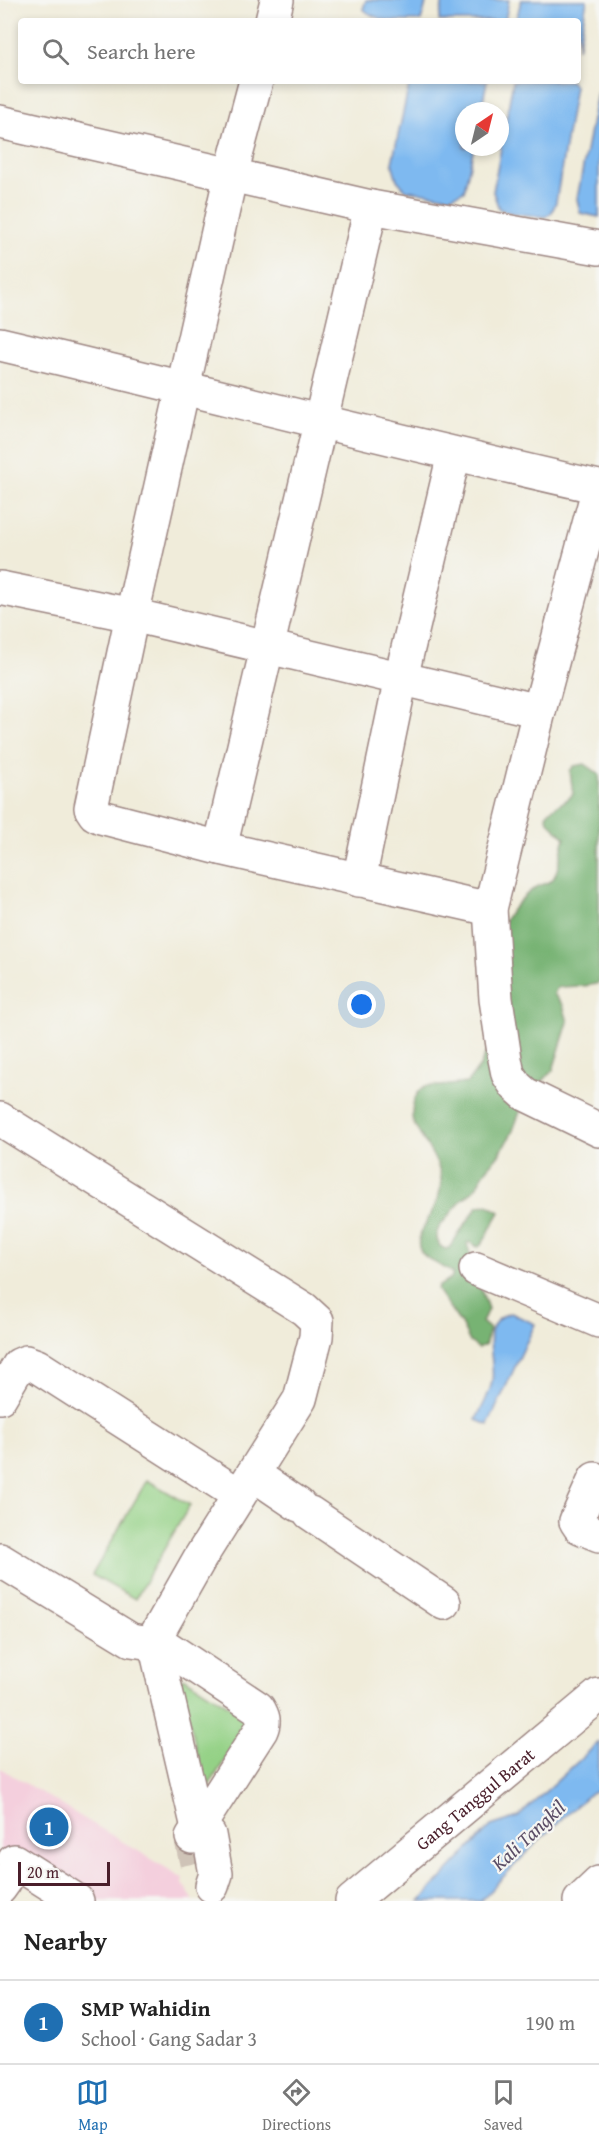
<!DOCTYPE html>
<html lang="en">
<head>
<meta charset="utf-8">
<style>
	:root { --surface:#fff; --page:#f2f2f2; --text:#222; --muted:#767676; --line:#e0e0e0; --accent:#1f6fb2 }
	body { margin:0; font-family:"Gentium Book Plus",serif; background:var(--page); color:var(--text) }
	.compass { position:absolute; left:455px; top:102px; width:54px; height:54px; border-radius:50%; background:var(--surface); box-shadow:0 3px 9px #0003; rotate:35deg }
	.scale { position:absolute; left:18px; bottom:15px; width:92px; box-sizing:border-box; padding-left:6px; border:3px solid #4a1f2b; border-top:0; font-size:16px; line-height:21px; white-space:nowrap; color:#4a1f2b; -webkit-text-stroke:4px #f6f6f2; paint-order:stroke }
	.you { position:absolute; left:362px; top:1005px; width:21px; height:21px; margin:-15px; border:4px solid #fff; border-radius:50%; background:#1a73e8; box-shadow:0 0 0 9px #1a73e833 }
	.badge { display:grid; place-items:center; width:39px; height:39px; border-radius:50%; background:var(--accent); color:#fff; font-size:20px; font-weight:700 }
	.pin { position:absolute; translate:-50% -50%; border:3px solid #fff; box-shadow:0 2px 6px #0006 }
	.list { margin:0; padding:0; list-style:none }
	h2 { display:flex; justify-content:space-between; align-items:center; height:78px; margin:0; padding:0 24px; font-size:26px }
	h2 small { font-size:20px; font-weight:400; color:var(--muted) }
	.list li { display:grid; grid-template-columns:39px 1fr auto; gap:18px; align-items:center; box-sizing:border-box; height:84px; padding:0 24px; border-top:2px solid var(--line) }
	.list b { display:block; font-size:22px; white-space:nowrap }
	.list p { margin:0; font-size:20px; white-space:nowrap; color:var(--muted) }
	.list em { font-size:20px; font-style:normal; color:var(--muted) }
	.icon { flex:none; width:33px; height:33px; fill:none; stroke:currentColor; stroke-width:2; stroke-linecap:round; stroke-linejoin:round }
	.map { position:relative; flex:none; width:599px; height:1901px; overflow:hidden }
	.search { position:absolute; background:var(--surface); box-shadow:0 3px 9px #0003; left:18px; right:18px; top:18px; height:66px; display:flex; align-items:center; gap:15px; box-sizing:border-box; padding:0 21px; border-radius:6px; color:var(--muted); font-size:22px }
	.sheet { height:162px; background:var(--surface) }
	nav { display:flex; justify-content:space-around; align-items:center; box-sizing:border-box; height:84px; border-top:2px solid var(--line); background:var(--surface); font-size:16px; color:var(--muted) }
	nav a { display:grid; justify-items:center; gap:3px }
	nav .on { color:var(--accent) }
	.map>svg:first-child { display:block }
	.built { fill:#f4cfdd }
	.green { fill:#94d186; stroke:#6f7858; stroke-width:1.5 }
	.forest { fill:#77b373; stroke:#60694f; stroke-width:1.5 }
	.water { fill:#7eb9f0; stroke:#646c8e; stroke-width:1.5 }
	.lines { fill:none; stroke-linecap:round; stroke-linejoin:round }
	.minor-tunnel { stroke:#cfc3b7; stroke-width:33; stroke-dasharray:33 16; stroke-linecap:butt }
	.minor-casing { stroke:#9d8682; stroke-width:36 }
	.minor { stroke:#fff; stroke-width:33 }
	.labels { text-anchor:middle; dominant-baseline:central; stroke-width:4.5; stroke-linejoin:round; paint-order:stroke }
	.street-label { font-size:18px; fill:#4a1f2b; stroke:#f6f6f2 }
	.water-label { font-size:20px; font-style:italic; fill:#5a4d66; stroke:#f6f6f2 }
</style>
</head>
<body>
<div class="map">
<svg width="599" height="1901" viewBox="0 0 599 1901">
	<rect width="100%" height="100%" fill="#f6f6f2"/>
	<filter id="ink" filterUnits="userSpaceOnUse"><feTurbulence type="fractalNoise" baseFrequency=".0167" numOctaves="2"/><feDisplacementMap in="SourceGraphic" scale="12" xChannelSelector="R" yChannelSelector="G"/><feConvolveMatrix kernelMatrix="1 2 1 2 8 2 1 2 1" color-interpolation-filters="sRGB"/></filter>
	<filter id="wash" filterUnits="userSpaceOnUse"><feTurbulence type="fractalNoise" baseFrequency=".008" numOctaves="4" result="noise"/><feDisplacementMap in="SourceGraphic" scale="24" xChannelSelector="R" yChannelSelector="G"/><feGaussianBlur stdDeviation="1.35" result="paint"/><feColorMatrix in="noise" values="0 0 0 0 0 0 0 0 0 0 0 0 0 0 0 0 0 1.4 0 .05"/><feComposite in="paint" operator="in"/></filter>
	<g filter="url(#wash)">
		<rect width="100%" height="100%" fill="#f0ecda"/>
		<polygon class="built" points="0,1768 183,1878 183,1884 194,1901 59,1901 0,1872"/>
		<g class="green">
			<polygon points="147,1480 190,1505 135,1599 92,1575"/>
			<polygon points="182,1678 185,1678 244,1715 249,1722 206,1790 180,1681"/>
		</g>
		<path class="forest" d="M585 764 599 774V983C585 988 572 985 557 988L554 994 563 1005 568 1022 553 1070 541 1083 529 1088 512 1133 500 1153 486 1170 475 1189 462 1200 440 1226 437 1232V1239L440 1246 445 1249 449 1248 478 1206 488 1205 500 1212 481 1245 478 1247 469 1242 467 1244 470 1254V1270L481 1289 488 1309 482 1322 490 1329 485 1345 478 1348 470 1342 461 1324 437 1290 438 1287 452 1277V1273C443 1265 430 1263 422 1253 418 1248 418 1241 420 1235 428 1217 442 1200 441 1179 441 1163 420 1137 413 1122 410 1108 414 1094 425 1086H440L467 1083 480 1066 500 1022 503 923C509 912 524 895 535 888 540 884 548 884 552 880 559 873 561 848 565 838L548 821 546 815C553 804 566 804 573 794L570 771 574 766Z"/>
		<g class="water">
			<path d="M366 0H427L421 21C400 21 380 24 363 9Z"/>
			<polygon points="443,0 509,0 505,21 439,21"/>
			<polygon points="521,0 587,0 578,49 578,21 516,21"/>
			<polygon points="410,81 487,81 481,111 464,111 464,147 474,147 464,191 450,197 406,190 397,180 392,163"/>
			<polygon points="513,81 570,81 575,86 556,202 552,212 545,217 511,213 499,209 493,192"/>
			<polygon points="599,92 599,217 580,213 577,199 597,93"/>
			<path d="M511 1313 535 1324 488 1425 476 1420C481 1408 490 1395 492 1381 496 1357 477 1322 511 1313Z"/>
			<polygon points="599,1742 599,1790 587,1796 542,1837 480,1901 420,1901 491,1826 518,1817"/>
		</g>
	</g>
	<g filter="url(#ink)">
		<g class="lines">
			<polyline class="minor-tunnel" points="191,1840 196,1863"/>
			<defs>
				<g id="minor">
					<polyline points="272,21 277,0"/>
					<polyline points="256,81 231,174 132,615 91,808 95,814 101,817 220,848 490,909"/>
					<polyline points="0,122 371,207 599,248"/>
					<path d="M0 344C200 391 399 442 599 487"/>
					<polyline points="599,487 539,711 490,909 496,999 505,1059 508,1074 516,1086 525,1094 599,1130"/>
					<polyline points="0,588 132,615 539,711"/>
					<polyline points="220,848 371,207"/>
					<polyline points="359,880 401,678 454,454"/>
					<polyline points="0,1119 304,1309 317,1321 316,1337 300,1399 200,1558 154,1639 198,1828 209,1835 216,1874 212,1886"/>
					<polyline points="476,1269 599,1321"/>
					<polyline points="0,1397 19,1365 26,1362 37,1366 239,1495"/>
					<polyline points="253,1474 299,1505"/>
					<polyline points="595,1479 576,1521 580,1527 599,1535"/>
					<polyline points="310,1513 444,1603"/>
					<path d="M0 1560 131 1640 145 1642 154 1639 258 1708C263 1716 265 1721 261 1730L192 1837"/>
					<polyline points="14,1861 77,1901"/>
					<polyline points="0,1888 5,1881"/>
					<path id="s1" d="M352 1901 599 1695"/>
					<polyline points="580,1901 599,1883"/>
				</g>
			</defs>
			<use href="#minor" class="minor-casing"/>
			<use href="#minor" class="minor"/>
		</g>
	</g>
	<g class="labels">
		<g class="street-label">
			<text stroke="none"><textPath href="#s1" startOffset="160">Gang Tanggul Barat</textPath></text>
		</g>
		<g class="water-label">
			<text transform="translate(528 1835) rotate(-43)">Kali Tangkil</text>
		</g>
	</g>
</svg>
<svg class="compass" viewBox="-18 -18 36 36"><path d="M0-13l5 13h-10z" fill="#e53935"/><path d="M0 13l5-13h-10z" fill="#767676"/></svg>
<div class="scale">20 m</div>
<div class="you"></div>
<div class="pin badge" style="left:49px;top:1827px">1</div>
<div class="search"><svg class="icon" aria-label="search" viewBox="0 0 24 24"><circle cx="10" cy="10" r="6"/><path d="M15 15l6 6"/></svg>Search here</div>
</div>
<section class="sheet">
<h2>Nearby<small></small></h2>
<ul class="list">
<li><span class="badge">1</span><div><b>SMP Wahidin</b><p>School · Gang Sadar 3</p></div><em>190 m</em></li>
</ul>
</section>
<nav>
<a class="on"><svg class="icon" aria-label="map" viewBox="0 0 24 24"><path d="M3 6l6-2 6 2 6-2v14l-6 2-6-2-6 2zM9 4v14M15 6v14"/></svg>Map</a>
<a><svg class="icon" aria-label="directions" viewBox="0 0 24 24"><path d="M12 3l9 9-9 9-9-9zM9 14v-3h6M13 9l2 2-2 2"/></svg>Directions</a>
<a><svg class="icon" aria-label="saved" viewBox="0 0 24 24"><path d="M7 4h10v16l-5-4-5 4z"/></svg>Saved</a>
</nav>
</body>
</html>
